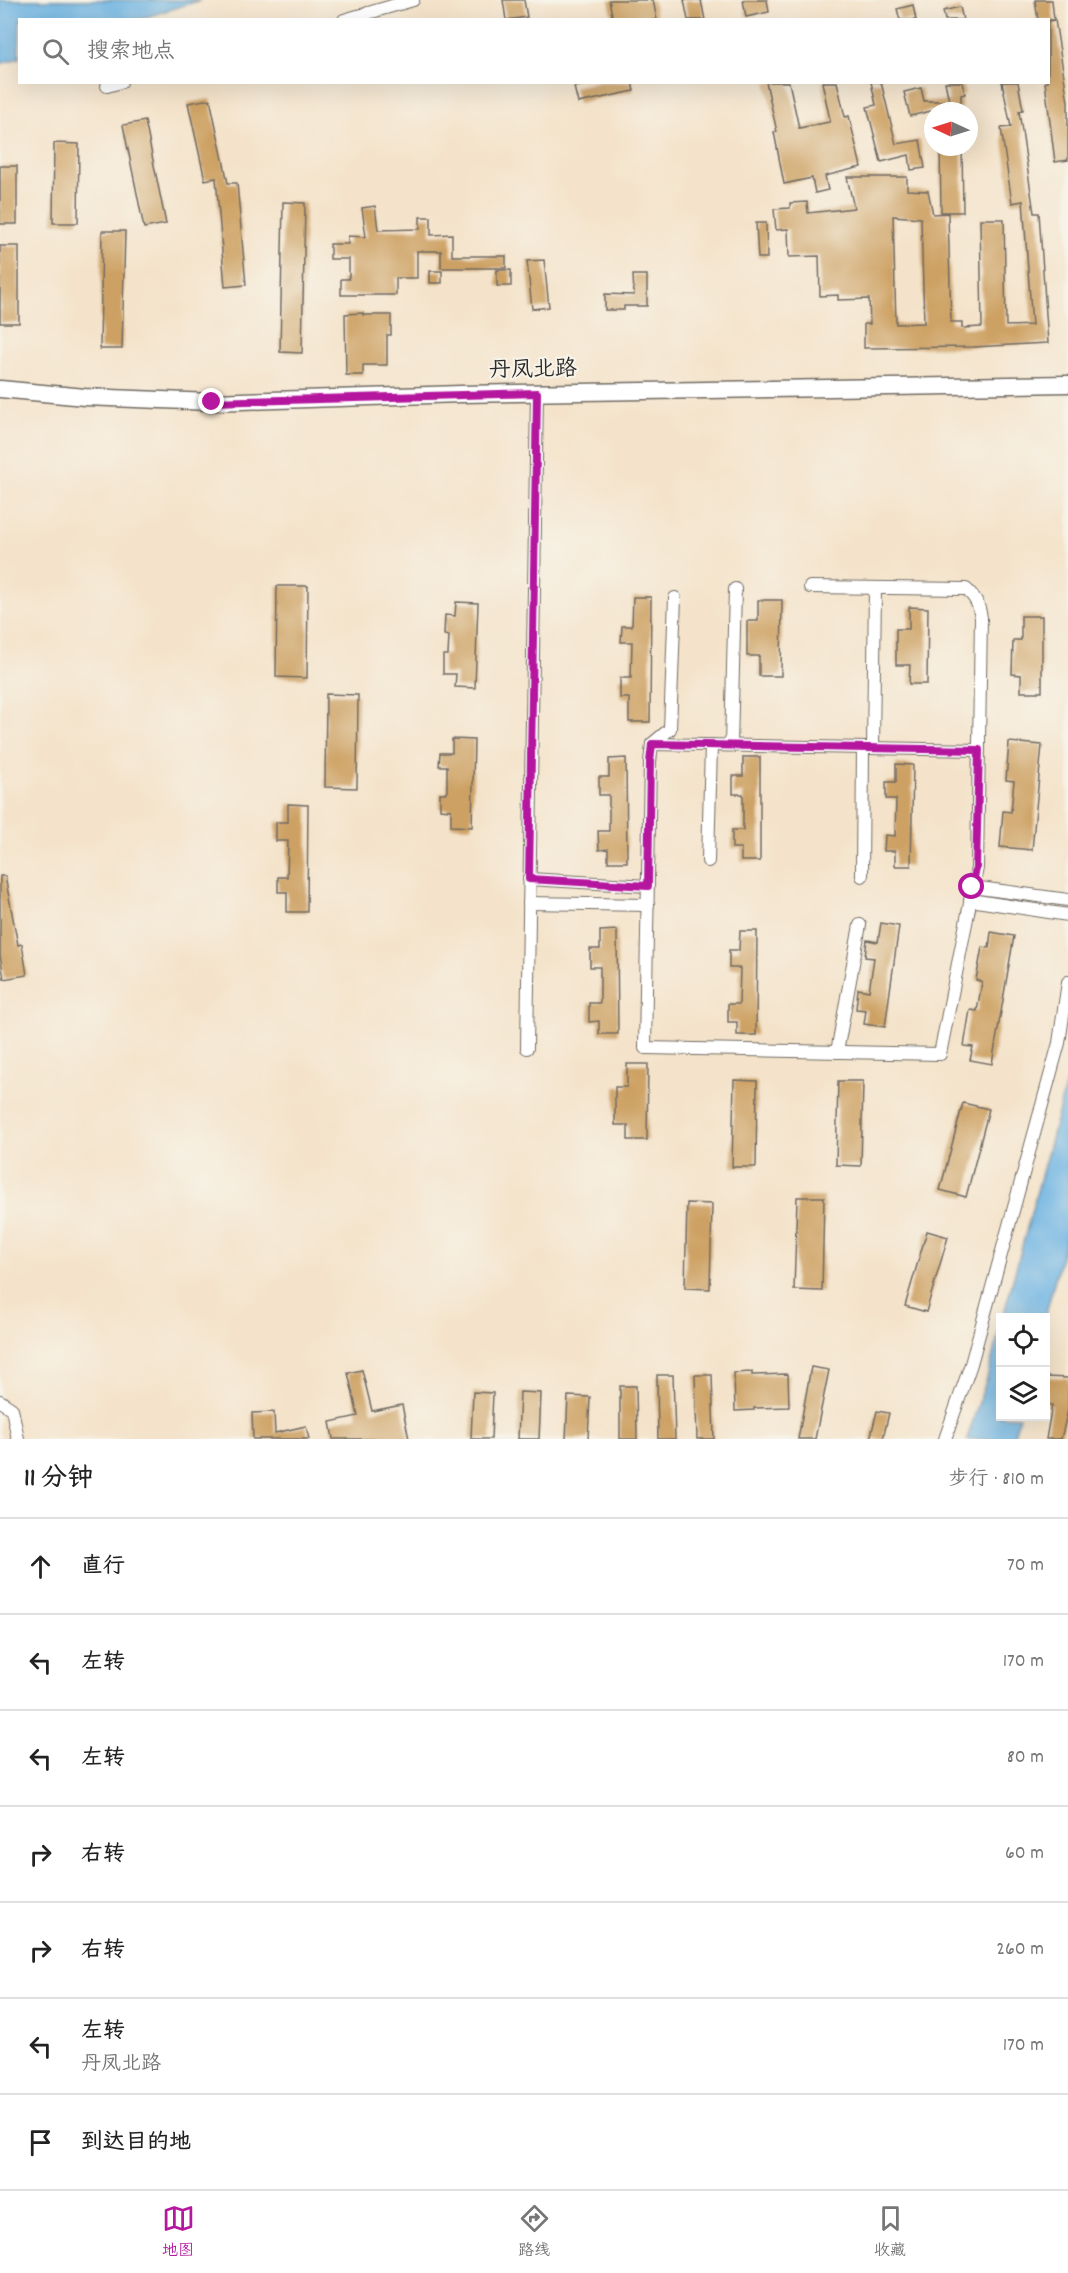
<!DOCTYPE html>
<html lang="zh">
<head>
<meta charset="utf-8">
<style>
	:root { --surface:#fff; --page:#f6f6f6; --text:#222; --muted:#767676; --line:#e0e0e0; --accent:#b5179e }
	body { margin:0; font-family:Dekko,"LXGW WenKai TC",sans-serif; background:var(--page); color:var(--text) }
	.controls { position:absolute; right:18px; bottom:18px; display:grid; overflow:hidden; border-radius:0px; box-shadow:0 6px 24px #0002 }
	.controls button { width:54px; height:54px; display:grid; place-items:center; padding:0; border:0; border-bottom:2px solid var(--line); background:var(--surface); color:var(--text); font:30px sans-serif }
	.compass { position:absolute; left:924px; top:102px; width:54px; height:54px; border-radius:50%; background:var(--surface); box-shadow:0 6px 24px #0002; rotate:274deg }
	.stop { position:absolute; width:18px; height:18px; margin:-14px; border:4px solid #b5179e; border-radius:50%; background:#fff }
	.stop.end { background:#b5179e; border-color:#fff; box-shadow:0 2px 6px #0008 }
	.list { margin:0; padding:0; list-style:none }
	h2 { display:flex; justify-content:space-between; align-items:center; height:78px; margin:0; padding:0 24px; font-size:26px }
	h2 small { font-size:20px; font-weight:400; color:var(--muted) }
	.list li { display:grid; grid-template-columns:39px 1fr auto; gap:18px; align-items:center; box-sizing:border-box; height:96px; padding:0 24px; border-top:2px solid var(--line) }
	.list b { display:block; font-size:22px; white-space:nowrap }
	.list p { margin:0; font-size:20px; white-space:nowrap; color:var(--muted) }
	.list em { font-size:20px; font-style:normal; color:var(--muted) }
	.icon { flex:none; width:33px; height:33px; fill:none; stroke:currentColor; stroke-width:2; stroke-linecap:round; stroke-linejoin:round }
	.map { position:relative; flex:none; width:1068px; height:1439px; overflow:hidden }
	.search { position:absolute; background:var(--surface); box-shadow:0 6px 24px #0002; left:18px; right:18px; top:18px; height:66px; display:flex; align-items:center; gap:15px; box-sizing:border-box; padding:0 21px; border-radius:0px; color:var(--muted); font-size:22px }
	.sheet { height:750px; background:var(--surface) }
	nav { display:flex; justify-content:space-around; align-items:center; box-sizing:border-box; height:84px; border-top:2px solid var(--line); background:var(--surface); font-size:16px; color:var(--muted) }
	nav a { display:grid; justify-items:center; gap:3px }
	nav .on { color:var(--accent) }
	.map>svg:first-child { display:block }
	.water { fill:#6cb3e3; stroke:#4c6f87; stroke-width:1.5 }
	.building { fill:#cda163; fill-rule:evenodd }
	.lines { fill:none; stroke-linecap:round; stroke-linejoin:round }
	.street-casing { stroke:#716b63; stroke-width:14 }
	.secondary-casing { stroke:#716b63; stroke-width:19 }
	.street { stroke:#fff; stroke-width:12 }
	.secondary { stroke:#fff; stroke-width:16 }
	.route { stroke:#b5179e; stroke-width:8 }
	.labels { text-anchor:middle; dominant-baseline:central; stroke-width:4.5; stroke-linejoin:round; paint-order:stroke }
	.street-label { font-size:22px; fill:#2b2b2b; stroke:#f7f3e8 }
</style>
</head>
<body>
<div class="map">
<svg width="1068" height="1439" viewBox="0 0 1068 1439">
	<rect width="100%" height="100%" fill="#f7f3e8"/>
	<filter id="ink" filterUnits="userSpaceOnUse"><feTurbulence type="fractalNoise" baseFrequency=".0167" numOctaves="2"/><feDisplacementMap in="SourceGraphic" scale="12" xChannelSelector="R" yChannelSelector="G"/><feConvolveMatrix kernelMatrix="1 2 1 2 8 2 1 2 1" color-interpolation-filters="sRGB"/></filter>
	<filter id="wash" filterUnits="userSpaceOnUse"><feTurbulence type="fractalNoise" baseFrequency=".008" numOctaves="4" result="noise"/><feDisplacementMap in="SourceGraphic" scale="24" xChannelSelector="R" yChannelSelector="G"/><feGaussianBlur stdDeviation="1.35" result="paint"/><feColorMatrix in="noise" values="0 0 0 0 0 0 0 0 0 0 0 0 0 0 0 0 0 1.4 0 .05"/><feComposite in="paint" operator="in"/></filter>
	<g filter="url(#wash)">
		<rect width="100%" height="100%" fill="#f4e3ca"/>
		<g class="water">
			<polygon points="0,0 201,0 140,19 20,20 19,58 0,64"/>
			<polygon points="1068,1076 1068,1230 1045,1317 1003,1317"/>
			<polygon points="1000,1328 1000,1416 1019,1417 1013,1439 967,1439 987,1378"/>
		</g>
		<g id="blocks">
			<g class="building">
				<polygon points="503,0 524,0 527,17 506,20"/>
				<polygon points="609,0 653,0 657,20 613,20"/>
				<polygon points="684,0 701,0 705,20 688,20"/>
				<polygon points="743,0 767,0 769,12 746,17"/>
				<polygon points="1035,0 1052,0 1054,20 1038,20"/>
				<polygon points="913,5 916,20 900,20 897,9"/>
				<polygon points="960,7 963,20 945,20 943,11"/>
				<polygon points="1055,20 1068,102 1068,160 1055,162 1045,82 1048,82 1048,21"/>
				<polygon points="596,82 632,82 634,91 578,103 574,87"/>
				<polygon points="766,82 789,82 799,128 829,122 830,120 822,82 837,82 845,117 849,116 861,167 825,176 828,190 815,193 812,178 784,184 774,132 777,132"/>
				<polygon points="871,82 881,82 896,144 920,140 925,168 911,170 909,155 881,162 867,107 876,105"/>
				<polygon points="945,82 962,82 965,94 961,95 961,111 931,111 910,116 904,92 921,88 924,101 949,101"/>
				<path d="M1002 82H1018L1023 110 1019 111 1034 213H1039L1048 343 973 347 864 348V324H870L869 299 838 300V295L820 296 819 256 789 257 788 229 776 230 774 209 790 208V203L807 202 808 213 854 208 847 177H907V190L928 191 933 214 948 213 951 322H962V328L982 327 980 219H1004L1006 326 1032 325 1023 201 1012 203 1001 128 1011 127ZM893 216 921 218 924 323 896 324Z"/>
				<polygon points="210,99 228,183 237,183 246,285 225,287 216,178 205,180 188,103"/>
				<polygon points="145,121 166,224 144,228 123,125"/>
				<polygon points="54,143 79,144 78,223 53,223"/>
				<polygon points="940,147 962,147 963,212 941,212"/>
				<rect x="0" y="166" width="17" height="58"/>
				<polygon points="283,202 305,203 302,353 280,352"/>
				<polygon points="375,206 378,230 420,229 420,217 431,217 431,235 452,234 452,256 506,256 506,268 441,268 441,251 417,251 417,278 396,278 396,295 341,295 341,279 349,279 349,259 330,259 330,244 348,244 348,236 366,237 362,208"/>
				<polygon points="756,223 766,223 767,258 758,258"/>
				<polygon points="102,231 125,231 122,349 100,349"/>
				<rect x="0" y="246" width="19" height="77"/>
				<polygon points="544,260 549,307 532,309 527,261"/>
				<rect x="497" y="270" width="14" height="16"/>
				<rect x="430" y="271" width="12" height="12"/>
				<polygon points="633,275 647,275 647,306 624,306 624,310 605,310 605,294 634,295"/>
				<polygon points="363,313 363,315 391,315 391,335 387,335 387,365 363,365 363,375 346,375 345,314"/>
				<polygon points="277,586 308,586 307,678 276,677"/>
				<polygon points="633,597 651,597 650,722 629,722 629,698 620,698 620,678 631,678 632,642 621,642 622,626 632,626"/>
				<polygon points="758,600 782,600 781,676 759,676 759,656 747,656 747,621 758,621"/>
				<polygon points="456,602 478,603 475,688 455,687 456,674 443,674 443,655 448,655 449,636 444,635 445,615 455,616"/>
				<polygon points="909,607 928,608 927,684 909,684 910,665 896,665 896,629 909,629"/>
				<polygon points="1021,616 1042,616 1042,692 1021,692 1021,675 1012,674 1013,640 1021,640"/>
				<polygon points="326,694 358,695 357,788 325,787"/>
				<polygon points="452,739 474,740 472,827 451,826 451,810 440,809 440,793 447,793 447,766 439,766 440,753 452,753"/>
				<polygon points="1009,742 1042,745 1032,850 1000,847 1003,811 1011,812 1014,781 1006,780"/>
				<polygon points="743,757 760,757 760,861 741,861 741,848 732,848 732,830 743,830 743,794 733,794 733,776 743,776"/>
				<polygon points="626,758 627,862 608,862 608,849 599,850 598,831 609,831 609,795 599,795 599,777 609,777 609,759"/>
				<polygon points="896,764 913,765 911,866 895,866 895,851 884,851 885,835 895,836 896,799 886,799 886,782 896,782"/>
				<polygon points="288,804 308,805 307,912 287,912 287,892 278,892 278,877 287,877 288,841 276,841 276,822 288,822"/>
				<polygon points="0,876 5,876 18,945 22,944 27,975 4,979 0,955"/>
				<polygon points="881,923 899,926 885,1027 864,1024 866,1010 856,1009 858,989 869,991 874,958 865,957 867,940 878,942"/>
				<polygon points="617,930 618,1034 599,1034 599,1021 589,1022 589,1003 600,1003 600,967 590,967 590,949 600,949 600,931"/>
				<polygon points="740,931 757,931 756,1035 737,1035 737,1022 728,1022 728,1004 739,1004 740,968 729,968 729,950 739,950"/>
				<polygon points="991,932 1014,936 992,1064 970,1060 973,1047 964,1046 970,1010 977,1011 982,982 976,980 982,947 989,948"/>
				<polygon points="627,1064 648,1064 647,1140 628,1140 628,1125 615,1125 615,1087 627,1087"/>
				<polygon points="734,1080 757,1081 756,1167 732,1167"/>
				<polygon points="838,1081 863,1081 861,1166 836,1165"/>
				<polygon points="963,1103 989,1109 966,1197 940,1190"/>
				<polygon points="797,1197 824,1197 822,1291 794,1290"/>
				<polygon points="687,1203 712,1204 710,1289 685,1288"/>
				<polygon points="927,1231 948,1237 926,1312 905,1306"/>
				<polygon points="811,1367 829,1370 815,1439 798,1439"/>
				<polygon points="362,1370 372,1411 402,1405 409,1439 333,1439 330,1422 358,1416 348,1373"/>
				<polygon points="752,1372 752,1375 788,1374 789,1407 754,1408 754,1410 735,1411 734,1373"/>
				<polygon points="657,1375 673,1375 675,1439 658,1439"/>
				<polygon points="695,1375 712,1375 714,1439 697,1439"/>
				<polygon points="1046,1377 1068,1378 1068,1410 1061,1439 1046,1439 1052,1405 1046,1404"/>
				<polygon points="620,1386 636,1386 637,1439 620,1439"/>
				<polygon points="473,1392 493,1393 491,1439 471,1439"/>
				<polygon points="520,1392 541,1393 539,1439 518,1439"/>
				<polygon points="568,1396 590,1397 588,1439 566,1439"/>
				<polygon points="877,1411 889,1413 883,1439 870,1439"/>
				<polygon points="274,1412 275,1433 306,1426 309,1439 253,1439 252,1413"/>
			</g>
		</g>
	</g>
	<g filter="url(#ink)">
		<use href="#blocks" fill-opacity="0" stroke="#716b63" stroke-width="1.5"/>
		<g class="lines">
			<defs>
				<g id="street">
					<polyline points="344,20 413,0"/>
					<polyline points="107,86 121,82"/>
					<path d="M675 598 670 729 652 744 650 762 645 1048 940 1054 977 868 981 618C979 605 976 598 966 589L810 587"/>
					<polyline points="652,744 979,750"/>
					<polyline points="731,745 735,589"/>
					<polyline points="873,748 875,588"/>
					<polyline points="708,861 711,745"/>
					<polyline points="862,876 863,748"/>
					<polyline points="529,879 648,886"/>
					<polyline points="972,887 1068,900"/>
					<polyline points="970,900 1068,915"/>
					<polyline points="529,903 648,905"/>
					<polyline points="527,1048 537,393"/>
					<polyline points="837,1052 860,925"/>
					<polyline points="0,1401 12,1409 18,1439"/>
					<polyline points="945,1439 971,1364 1059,1043 1068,982"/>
				</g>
				<polyline id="secondary" points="0,389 85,397 212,402 461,394 1068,384"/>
			</defs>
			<use href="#street" class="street-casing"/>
			<use href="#secondary" class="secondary-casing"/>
			<use href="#street" class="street"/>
			<use href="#secondary" class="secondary"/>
		</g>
	</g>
	<g class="lines" filter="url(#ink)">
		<polyline class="route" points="212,402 537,393 529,879 648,886 650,762 652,744 979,750 976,868 972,887"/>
	</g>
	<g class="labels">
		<g class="street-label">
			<text transform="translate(533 371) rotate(-1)">丹凤北路</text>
		</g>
	</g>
</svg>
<div class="controls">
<button><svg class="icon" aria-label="locate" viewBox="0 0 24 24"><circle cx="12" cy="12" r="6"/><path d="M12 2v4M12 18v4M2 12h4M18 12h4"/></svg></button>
<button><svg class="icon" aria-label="layers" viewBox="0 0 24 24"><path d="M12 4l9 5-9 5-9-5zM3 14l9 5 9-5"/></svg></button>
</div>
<svg class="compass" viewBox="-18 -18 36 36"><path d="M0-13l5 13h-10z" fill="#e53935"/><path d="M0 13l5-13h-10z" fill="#767676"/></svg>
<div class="stop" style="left:972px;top:887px"></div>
<div class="stop end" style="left:212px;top:402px"></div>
<div class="search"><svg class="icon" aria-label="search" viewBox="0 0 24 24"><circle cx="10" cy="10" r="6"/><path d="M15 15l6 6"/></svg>搜索地点</div>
</div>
<section class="sheet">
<h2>11 分钟<small>步行 · 810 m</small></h2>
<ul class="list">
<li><svg class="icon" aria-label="ahead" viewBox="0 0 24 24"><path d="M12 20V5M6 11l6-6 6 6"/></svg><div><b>直行</b></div><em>70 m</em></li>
<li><svg class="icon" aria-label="left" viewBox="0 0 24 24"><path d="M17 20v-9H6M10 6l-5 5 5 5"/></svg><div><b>左转</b></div><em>170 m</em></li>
<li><svg class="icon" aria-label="left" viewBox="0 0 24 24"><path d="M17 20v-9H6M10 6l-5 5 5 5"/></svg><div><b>左转</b></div><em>80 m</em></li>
<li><svg class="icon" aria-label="right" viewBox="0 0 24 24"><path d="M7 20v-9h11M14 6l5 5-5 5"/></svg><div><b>右转</b></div><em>60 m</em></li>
<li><svg class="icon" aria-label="right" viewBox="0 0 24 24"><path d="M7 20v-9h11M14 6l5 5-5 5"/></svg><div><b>右转</b></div><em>260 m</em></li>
<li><svg class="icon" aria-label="left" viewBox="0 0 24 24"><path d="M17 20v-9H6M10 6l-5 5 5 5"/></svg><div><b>左转</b><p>丹凤北路</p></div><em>170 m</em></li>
<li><svg class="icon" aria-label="arrive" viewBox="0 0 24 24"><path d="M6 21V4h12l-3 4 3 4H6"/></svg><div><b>到达目的地</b></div></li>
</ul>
</section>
<nav>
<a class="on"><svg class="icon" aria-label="map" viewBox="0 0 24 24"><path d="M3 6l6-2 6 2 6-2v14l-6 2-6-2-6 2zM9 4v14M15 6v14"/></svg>地图</a>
<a><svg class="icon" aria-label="directions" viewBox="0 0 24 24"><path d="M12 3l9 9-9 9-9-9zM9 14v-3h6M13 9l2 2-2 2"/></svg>路线</a>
<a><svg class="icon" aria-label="saved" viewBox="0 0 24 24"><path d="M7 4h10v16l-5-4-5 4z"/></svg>收藏</a>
</nav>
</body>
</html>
